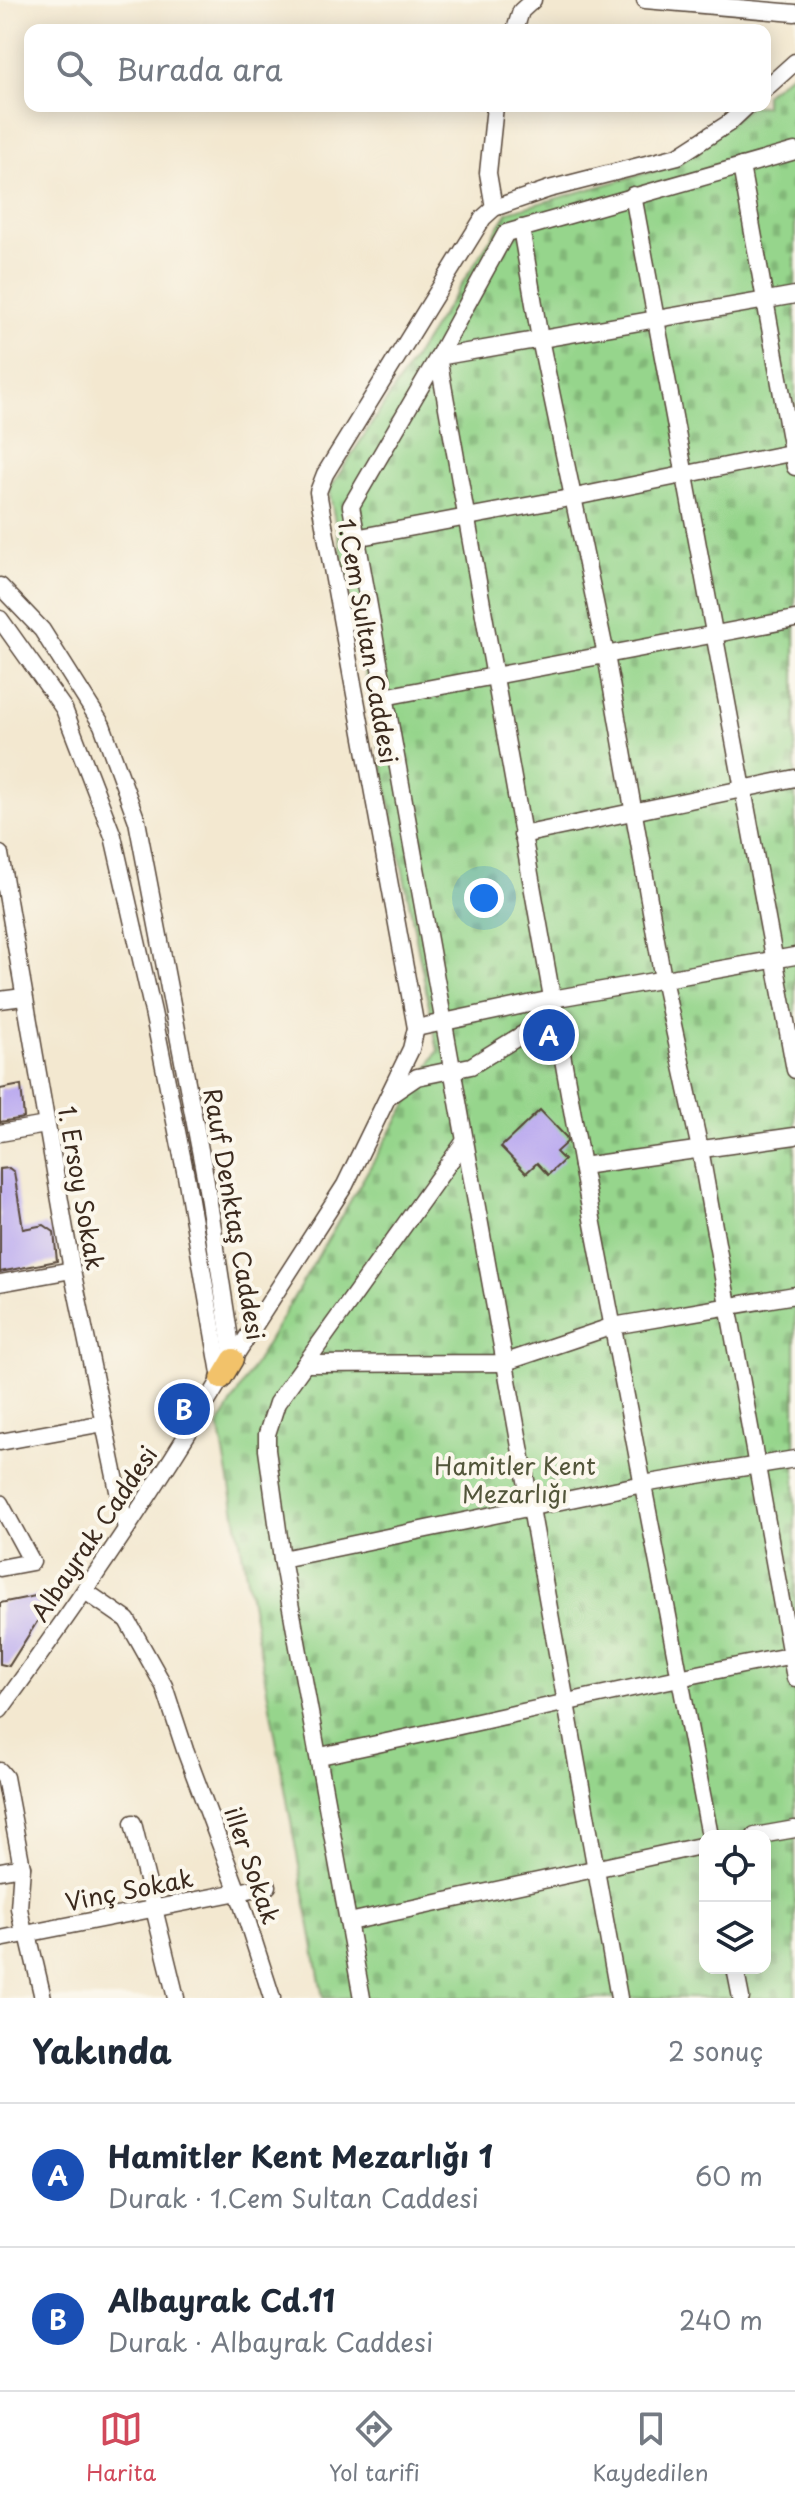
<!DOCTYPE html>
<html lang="tr">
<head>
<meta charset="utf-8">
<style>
	:root { --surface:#fff; --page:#f6f6f7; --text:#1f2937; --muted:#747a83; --line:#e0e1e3; --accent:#d1495b }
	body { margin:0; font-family:"Playpen Sans",sans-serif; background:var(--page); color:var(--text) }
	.controls { position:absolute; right:24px; bottom:24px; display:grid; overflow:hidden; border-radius:16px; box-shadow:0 4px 20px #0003 }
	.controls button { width:72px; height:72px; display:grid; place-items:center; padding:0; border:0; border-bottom:2px solid var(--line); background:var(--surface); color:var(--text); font:40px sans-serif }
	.you { position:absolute; left:484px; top:898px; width:28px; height:28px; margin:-20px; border:6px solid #fff; border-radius:50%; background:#1a73e8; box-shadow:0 0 0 12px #1a73e833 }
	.badge { display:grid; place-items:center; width:52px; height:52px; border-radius:50%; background:var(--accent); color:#fff; font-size:26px; font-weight:700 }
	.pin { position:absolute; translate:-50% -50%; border:4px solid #fff; box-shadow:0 2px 8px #0006 }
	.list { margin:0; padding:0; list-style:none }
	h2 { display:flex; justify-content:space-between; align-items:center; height:104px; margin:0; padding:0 32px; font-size:34px }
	h2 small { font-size:26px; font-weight:400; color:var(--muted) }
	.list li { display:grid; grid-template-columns:52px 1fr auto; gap:24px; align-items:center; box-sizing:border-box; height:144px; padding:0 32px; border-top:2px solid var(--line) }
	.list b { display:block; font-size:30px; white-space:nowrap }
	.list p { margin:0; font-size:26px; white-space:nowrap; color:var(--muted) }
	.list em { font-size:26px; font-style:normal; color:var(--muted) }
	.icon { flex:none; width:44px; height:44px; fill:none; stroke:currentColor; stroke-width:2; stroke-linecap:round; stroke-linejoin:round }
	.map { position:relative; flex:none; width:795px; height:1998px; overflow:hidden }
	.search { position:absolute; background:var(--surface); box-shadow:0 4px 20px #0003; left:24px; right:24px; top:24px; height:88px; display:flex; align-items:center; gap:20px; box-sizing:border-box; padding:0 28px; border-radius:16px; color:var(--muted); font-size:30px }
	.sheet { height:392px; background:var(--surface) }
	nav { display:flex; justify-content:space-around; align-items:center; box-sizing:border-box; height:112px; border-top:2px solid var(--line); background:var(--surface); font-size:22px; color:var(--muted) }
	nav a { display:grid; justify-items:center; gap:4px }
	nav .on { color:var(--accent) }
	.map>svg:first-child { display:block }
	.cemetery { fill:url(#cemetery-stones); stroke:#688055; stroke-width:2; fill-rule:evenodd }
	.building { fill:#bdadef }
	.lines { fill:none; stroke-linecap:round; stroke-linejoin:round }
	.minor-casing { stroke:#574639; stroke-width:19 }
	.major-casing { stroke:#574639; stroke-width:23 }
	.minor { stroke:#fff; stroke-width:16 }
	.major { stroke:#f2c26a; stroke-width:20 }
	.labels { text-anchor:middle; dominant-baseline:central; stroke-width:8; stroke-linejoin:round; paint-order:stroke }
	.street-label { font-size:24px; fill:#3b2a1e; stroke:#fbf7ec }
	.park-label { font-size:24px; fill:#52553a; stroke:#fbf7ec }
</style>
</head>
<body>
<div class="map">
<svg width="795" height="1998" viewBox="0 0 795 1998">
	<defs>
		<pattern id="cemetery-stones" width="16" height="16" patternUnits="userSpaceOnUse" patternTransform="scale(2)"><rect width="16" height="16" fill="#96d58c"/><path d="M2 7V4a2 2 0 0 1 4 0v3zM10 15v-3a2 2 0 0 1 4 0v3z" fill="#82b778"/></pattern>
	</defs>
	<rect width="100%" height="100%" fill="#fbf7ec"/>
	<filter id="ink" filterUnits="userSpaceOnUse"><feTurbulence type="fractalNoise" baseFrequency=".0125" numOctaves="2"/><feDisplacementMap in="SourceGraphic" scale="16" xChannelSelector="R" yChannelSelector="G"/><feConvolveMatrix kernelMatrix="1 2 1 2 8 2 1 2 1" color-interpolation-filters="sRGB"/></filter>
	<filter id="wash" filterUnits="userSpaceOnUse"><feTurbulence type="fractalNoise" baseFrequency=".006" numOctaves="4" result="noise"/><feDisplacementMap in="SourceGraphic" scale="32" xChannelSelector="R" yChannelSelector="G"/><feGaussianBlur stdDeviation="1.8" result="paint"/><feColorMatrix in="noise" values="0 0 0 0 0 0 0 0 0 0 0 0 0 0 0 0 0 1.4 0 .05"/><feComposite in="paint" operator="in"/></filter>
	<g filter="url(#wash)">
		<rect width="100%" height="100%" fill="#f3e8d0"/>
		<path class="cemetery" d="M795 70V1998H323L219 1425 438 1051 329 490 508 212 678 164 750 106H765V94ZM705 1836H765V1968H705Z"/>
		<g id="blocks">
			<g class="building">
				<polygon points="21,1085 24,1118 0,1122 0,1089"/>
				<polygon points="540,1110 566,1137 567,1142 556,1152 564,1160 548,1175 537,1163 526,1173 501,1147"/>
				<polygon points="9,1168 14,1172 23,1229 44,1225 54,1232 57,1261 0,1272 0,1169"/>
				<polygon points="40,1595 46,1600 47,1606 9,1666 0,1664 0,1603"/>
			</g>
		</g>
	</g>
	<g filter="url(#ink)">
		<use href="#blocks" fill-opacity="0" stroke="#574639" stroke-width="2"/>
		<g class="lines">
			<defs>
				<g id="minor">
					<polyline points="645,0 795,13"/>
					<polyline points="515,30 521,11 533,0"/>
					<polyline points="765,89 795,62"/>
					<polyline points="741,166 795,467"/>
					<polyline points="633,195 795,1070"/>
					<polyline points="494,208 488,173 495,106"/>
					<polyline points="521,228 540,339 606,655 663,979 700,1149 795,1678"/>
					<polyline points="355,538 575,497 795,452"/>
					<polyline points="0,586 42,630 102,725 137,821 205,1176 233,1359"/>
					<path d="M0 619 64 709 113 836 153 1012 186 1176 221 1379C153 1493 78 1603 0 1710"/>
					<polyline points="384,697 795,619"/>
					<polyline points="522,835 795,778"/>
					<polyline points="0,854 72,1270 126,1529"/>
					<polyline points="0,1000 23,997"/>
					<polyline points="416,1028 552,999 795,956"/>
					<polyline points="389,1096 417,1077 471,1066 536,1026 553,1003"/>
					<polyline points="0,1133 46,1125"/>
					<polyline points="582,1166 795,1136"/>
					<polyline points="0,1283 72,1270"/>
					<polyline points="233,1359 345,1185 411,1049 416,1028 318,492 325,474 483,218 494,208 549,189 678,156 729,123 747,106"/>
					<polyline points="306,1364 503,1363 613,1326 795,1295"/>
					<polyline points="0,1442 104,1423"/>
					<polyline points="0,1503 32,1562 0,1568"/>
					<polyline points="282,1559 643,1484 795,1459"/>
					<polyline points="85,1591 127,1620 164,1686 185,1750 238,1892 272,1998"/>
					<path d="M320 1756C478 1724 635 1684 795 1655"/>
					<polyline points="0,1771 5,1777 22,1867 19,1908 24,1934"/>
					<polyline points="133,1823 176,1998"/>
					<polyline points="710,1836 582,1166 438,357 795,295"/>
					<polyline points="755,1836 795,1829"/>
					<polyline points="0,1871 22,1867"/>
					<polyline points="349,1922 705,1845"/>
					<polyline points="28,1934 43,1998"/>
					<polyline points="0,1939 268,1886"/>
					<polyline points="735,1968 741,1998"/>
					<polyline points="362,1998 282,1559 267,1450 267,1434 277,1403 464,1142"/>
					<polyline points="619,1998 351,506 438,357 506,233 795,151"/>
				</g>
				<polyline id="major" points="221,1379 233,1359"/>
			</defs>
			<use href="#minor" class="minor-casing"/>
			<use href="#major" class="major-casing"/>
			<use href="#minor" class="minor"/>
			<use href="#major" class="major"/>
		</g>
	</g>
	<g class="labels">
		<g class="street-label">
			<text transform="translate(369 641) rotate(80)">1.Cem Sultan Caddesi</text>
			<text transform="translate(82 1188) rotate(80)">1. Ersoy Sokak</text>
			<text transform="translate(235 1214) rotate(80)">Rauf Denktaş Caddesi</text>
			<text transform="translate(93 1533) rotate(-56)">Albayrak Caddesi</text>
			<text transform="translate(253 1865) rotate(71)">iller Sokak</text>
			<text transform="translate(129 1889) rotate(-11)">Vinç Sokak</text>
		</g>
		<g class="park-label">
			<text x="515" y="1465">Hamitler Kent<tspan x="515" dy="28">Mezarlığı</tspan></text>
		</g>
	</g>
</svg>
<div class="controls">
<button><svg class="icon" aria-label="locate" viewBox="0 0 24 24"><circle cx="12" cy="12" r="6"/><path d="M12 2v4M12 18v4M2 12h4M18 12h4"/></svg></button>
<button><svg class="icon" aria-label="layers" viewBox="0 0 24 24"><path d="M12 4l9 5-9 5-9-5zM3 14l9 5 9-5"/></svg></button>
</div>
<div class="you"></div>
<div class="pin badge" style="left:549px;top:1035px;background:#1a4fb4">A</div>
<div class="pin badge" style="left:184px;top:1409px;background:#1a4fb4">B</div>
<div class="search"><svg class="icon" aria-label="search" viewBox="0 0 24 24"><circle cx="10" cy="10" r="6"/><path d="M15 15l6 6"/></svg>Burada ara</div>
</div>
<section class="sheet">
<h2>Yakında<small>2 sonuç</small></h2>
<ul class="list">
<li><span class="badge" style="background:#1a4fb4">A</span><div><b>Hamitler Kent Mezarlığı 1</b><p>Durak · 1.Cem Sultan Caddesi</p></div><em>60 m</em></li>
<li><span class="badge" style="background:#1a4fb4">B</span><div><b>Albayrak Cd.11</b><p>Durak · Albayrak Caddesi</p></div><em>240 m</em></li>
</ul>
</section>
<nav>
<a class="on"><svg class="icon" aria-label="map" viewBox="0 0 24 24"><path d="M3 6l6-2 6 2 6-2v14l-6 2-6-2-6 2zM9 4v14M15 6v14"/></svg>Harita</a>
<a><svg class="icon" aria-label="directions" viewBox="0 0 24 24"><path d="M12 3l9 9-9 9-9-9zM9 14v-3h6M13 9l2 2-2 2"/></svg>Yol tarifi</a>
<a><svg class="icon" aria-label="saved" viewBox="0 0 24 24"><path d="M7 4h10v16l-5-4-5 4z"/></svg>Kaydedilen</a>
</nav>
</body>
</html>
